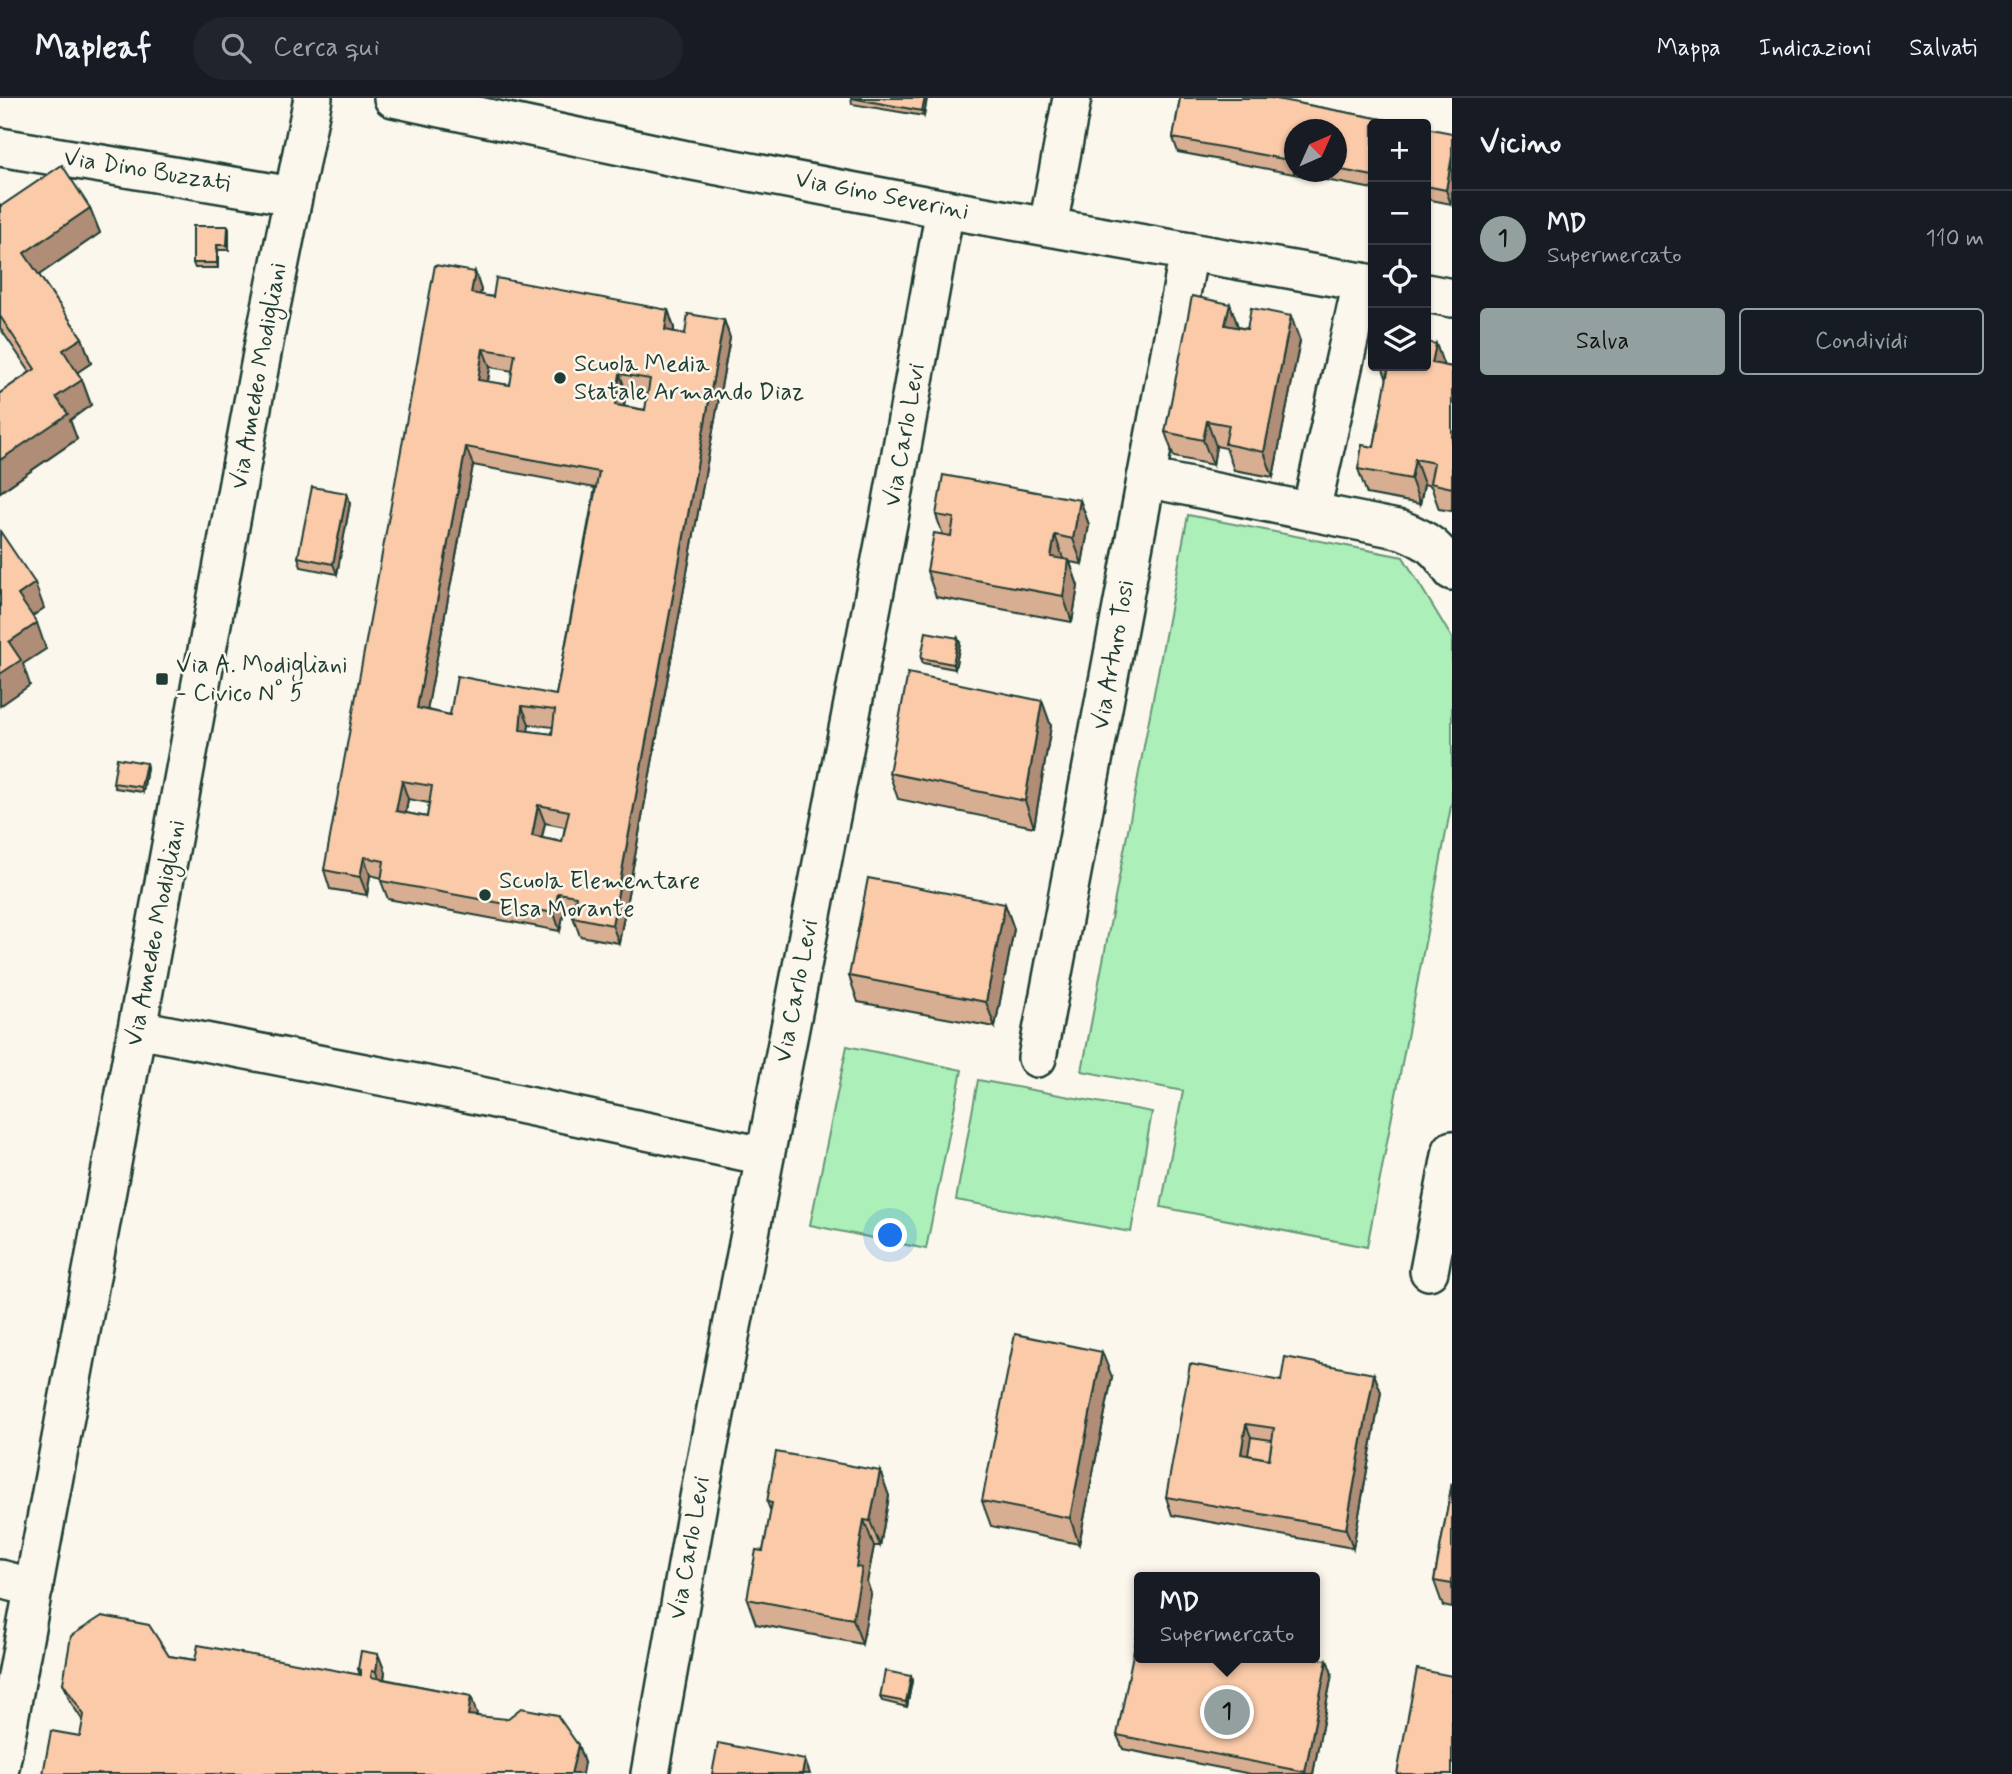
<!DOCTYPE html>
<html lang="it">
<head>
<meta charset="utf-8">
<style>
	:root { --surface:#171b24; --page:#20242c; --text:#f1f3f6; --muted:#9ea1a6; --line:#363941; --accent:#92a19f }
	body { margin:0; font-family:Mynerve,sans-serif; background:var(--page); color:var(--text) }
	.controls { position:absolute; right:21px; top:21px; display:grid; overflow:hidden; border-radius:7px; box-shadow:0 2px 5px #0004 }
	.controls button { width:63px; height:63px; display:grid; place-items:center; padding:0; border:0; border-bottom:2px solid var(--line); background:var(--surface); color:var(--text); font:35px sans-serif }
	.compass { position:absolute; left:1284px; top:21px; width:63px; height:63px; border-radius:50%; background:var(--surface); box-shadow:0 2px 5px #0004; rotate:45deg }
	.you { position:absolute; left:891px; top:1138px; width:24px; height:24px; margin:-18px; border:5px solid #fff; border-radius:50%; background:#1a73e8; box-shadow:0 0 0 10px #1a73e833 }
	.badge { display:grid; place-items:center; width:46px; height:46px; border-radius:50%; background:var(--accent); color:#111; font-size:23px; font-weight:700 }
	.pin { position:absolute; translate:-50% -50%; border:4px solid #fff; box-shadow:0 2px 7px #0006 }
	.popup { position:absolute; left:1134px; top:1474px; width:186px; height:91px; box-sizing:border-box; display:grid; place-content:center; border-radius:7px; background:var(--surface); filter:drop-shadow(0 2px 5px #0005); font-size:23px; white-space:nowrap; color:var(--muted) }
	.popup b { font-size:26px; color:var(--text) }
	.popup::after { content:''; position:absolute; left:50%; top:100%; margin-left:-14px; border:14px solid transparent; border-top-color:var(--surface) }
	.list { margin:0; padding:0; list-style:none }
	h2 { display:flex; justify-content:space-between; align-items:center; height:91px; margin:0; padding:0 28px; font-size:30px }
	h2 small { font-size:23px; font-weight:400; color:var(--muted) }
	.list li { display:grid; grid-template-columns:46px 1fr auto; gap:21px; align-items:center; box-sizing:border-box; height:98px; padding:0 28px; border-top:2px solid var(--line) }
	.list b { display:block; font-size:26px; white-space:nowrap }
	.list p { margin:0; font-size:23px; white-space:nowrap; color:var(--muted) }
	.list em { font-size:23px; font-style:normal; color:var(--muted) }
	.actions { display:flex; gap:14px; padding:21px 28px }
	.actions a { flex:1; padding:16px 0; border:2px solid var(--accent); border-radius:7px; text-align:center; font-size:24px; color:var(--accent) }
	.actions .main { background:var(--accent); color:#111 }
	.icon { flex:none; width:38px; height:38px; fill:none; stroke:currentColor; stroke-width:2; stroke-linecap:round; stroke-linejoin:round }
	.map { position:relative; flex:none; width:1452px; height:1676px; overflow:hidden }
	header { display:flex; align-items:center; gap:42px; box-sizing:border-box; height:98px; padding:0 35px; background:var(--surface); border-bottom:2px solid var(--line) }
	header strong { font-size:33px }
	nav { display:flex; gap:38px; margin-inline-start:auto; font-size:24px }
	.search { width:490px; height:63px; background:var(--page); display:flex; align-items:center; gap:18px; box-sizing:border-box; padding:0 24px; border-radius:38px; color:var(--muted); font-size:26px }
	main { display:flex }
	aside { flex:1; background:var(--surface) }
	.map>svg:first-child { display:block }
	.green { fill:#acefb9; stroke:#669676; stroke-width:2 }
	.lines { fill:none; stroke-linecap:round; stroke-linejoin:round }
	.minor-casing { stroke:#1f3d34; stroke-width:42 }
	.minor { stroke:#fbf7ec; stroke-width:37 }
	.wall { fill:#d7ae91; stroke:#1f3d34; stroke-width:2; fill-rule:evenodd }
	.shaded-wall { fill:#af8d76; stroke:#1f3d34; stroke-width:2 }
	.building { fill:#facaa9; stroke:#1f3d34; stroke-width:2; fill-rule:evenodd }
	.poi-dot { fill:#1f3d34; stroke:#fbf7ec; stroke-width:2.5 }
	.labels { text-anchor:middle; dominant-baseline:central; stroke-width:5; stroke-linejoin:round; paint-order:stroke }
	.street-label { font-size:24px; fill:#1f3d34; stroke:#fbf7ec }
	.poi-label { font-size:24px; fill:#1f3d34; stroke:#fbf7ec; text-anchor:start }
</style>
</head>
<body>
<header>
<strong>Mapleaf</strong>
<div class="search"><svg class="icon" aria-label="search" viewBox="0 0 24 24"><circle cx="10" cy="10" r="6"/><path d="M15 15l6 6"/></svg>Cerca qui</div>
<nav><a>Mappa</a><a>Indicazioni</a><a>Salvati</a></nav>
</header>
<main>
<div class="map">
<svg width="1452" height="1676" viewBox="0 0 1452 1676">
	<rect width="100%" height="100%" fill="#fbf7ec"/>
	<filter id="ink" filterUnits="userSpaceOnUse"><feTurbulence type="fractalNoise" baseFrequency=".0143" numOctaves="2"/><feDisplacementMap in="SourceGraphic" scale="14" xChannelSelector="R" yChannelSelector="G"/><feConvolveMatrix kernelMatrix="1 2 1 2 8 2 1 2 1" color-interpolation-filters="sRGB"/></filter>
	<g filter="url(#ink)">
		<g class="green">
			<polygon points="1188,417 1403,459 1452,540 1452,703 1367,1149 1161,1109 1183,993 1082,973"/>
			<polygon points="847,948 962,972 926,1151 810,1127"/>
			<polygon points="978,982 1152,1014 1131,1134 956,1102"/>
		</g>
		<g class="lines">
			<defs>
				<g id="minor">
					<polyline points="393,0 687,62 945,111 1373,186"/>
					<polyline points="0,49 293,98"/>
					<polyline points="1048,128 1072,0"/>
					<polyline points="1426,195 1452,200"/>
					<path d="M1146 380 1402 432C1427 442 1438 450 1452 473"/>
					<polyline points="1311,413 1362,184"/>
					<polyline points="138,931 452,992 764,1058"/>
					<polyline points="1037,960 1189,154"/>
					<polyline points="1429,1173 1452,1052"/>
					<polyline points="0,1481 34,1490"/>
					<polyline points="0,1670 266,234 313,0"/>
					<polyline points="650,1676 702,1383 891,410 945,111"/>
				</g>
			</defs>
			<use href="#minor" class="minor-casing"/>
			<use href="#minor" class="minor"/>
		</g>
		<g class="wall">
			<polygon points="851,0 927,0 924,18 852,6"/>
			<path d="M1180 0H1271L1408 26H1373V91L1178 54 1173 40ZM1294 32H1336V74H1294Z"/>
			<polygon points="1426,30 1451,106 1426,101"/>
			<polygon points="0,106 1,108 90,110 100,135 39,177 82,240 91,265 77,274 82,282 91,307 70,322 77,341 0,394 0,295 30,274 0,230"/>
			<polygon points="229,132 229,152 218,152 218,170 195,170 193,165"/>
			<path d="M475 174 481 192 480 197 493 199 668 212 674 230V234L685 236 724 222 730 240 619 845 580 838 573 819 574 815 564 813 560 833 388 801 381 783 382 780 370 777 367 797 330 791 324 772ZM490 269 513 273 510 287 488 284ZM626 294 648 298 645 312 624 308ZM473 367 595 390 556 597 450 617 427 612ZM529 626 553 629 552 636 528 633ZM408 701 429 705 427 719 406 715ZM545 725 565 729 562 744 542 740Z"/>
			<polygon points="1230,206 1238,229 1300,243 1273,379 1234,372 1226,350 1216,348 1213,367 1174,359 1165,334"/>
			<polygon points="1436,246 1443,267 1452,269 1452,413 1439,411 1431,388 1424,386 1420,406 1367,396 1358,371 1374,349 1387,282 1382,268 1426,268"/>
			<polygon points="347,395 350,405 337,476 301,469 298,459"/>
			<polygon points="1080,402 1089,427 1082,466 1070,464 1078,488 1072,524 936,499 927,473 943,437 936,417"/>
			<polygon points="960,545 955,571 923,565 921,560"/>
			<polygon points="1042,603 1051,628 1034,729 898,701 889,675"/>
			<polygon points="146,665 147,670 143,694 115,690 113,685"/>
			<polygon points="1005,806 1014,831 995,929 858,904 849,878"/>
			<polygon points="1374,1276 1381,1294 1353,1450 1172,1417 1166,1399 1281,1283"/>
			<polygon points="1112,1279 1079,1446 991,1428 982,1403"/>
			<polygon points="880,1373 889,1398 880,1448 874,1448 867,1484 871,1496 862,1546 756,1526 747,1501 763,1453 771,1414 767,1404"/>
			<polygon points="1452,1385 1452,1510 1443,1508 1434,1483"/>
			<polygon points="378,1556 385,1574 384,1581 471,1598 477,1618 578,1647 584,1665 83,1623 70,1603 63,1585 169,1558 195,1562 360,1577 358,1571"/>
			<polygon points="1327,1562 1332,1576 1313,1676 1251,1676 1123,1651 1117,1637"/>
			<polygon points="911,1578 912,1583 907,1609 882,1603 880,1599"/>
		</g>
		<g class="shaded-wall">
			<polygon points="925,0 927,0 924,18 922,13"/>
			<polygon points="1452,58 1452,100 1451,106 1446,92"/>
			<polygon points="90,110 100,135 34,180 24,155"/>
			<polygon points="228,128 229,132 229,152 227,147"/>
			<polygon points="217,147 218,152 218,170 217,165"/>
			<polygon points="475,174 481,192 478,213 471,195"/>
			<polygon points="1230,206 1239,231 1225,227"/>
			<polygon points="668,212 674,230 671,251 665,232"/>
			<polygon points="1291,218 1300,243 1273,379 1264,354"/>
			<polygon points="724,222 730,240 619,845 612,827"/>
			<polygon points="82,240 91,265 72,278 63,252"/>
			<polygon points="1436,246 1445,271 1432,265"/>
			<polygon points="483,251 490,269 485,301 478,282"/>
			<polygon points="620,276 626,294 621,325 615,307"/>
			<polygon points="82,282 91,307 70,322 77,341 0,394 0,362 56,299"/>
			<polygon points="1207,323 1216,348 1213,367 1203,342"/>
			<polygon points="466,349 473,367 424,629 417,610"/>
			<polygon points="1415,361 1424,386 1420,406 1411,381"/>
			<polygon points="347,395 350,405 337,476 333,466"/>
			<polygon points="1080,402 1089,427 1082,466 1073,441"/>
			<polygon points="1055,437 1064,463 1051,459"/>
			<polygon points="1069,462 1078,488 1072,524 1063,498"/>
			<polygon points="35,485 44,510 27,522 18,497"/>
			<polygon points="37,525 46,551 23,566 30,587 0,608 0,576 9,544"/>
			<polygon points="958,540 960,545 955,571 953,566"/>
			<polygon points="1042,603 1051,628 1034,729 1025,703"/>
			<polygon points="522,608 529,626 526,650 520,632"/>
			<polygon points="146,665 147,670 143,694 141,689"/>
			<polygon points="402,683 408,701 403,732 396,713"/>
			<polygon points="538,707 545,725 538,756 532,738"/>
			<polygon points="364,759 370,777 367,797 360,779"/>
			<polygon points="558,795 564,813 560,833 554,815"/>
			<polygon points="1005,806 1014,831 995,929 986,904"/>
			<polygon points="1102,1254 1112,1279 1079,1446 1070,1420"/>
			<polygon points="1374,1276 1381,1294 1353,1450 1346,1431"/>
			<polygon points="1246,1326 1253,1344 1248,1370 1241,1356"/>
			<polygon points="880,1373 889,1398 880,1448 870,1423"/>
			<polygon points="864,1422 874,1448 867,1484 871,1496 862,1546 853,1521 856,1469"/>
			<polygon points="378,1556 385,1574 382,1592 376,1574"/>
			<polygon points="1327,1562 1332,1576 1313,1676 1306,1676 1305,1674"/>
			<polygon points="911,1578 912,1583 907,1609 906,1604"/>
			<polygon points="471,1598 477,1616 475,1635 468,1617"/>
			<polygon points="578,1647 584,1665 582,1676 571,1676"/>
			<polygon points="805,1662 810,1676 802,1676"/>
		</g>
		<g class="building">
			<polygon points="851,0 925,0 922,13"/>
			<polygon points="1180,0 1271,0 1408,26 1373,26 1373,78 1336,71 1336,32 1294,32 1294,63 1173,40"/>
			<polygon points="1426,30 1452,35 1452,58 1446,92 1426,88"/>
			<polygon points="62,67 90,110 24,155 82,240 63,252 82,282 56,299 68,316 0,362 0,295 35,271 0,218 0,106 1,108"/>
			<polygon points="193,128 228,128 227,147 217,147 217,165 193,165"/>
			<path d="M435 167 475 174 471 195 493 199 496 180 668 212 665 232 685 236 688 216 724 222 612 827 573 819 576 798 558 795 554 815 381 783 384 763 364 759 360 779 324 772ZM483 251 515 256 510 287 478 282ZM620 276 650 281 645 312 615 307ZM466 349 599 374 556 597 457 578 450 617 417 610ZM522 608 555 612 552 636 520 632ZM402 683 432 688 427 719 396 713ZM538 707 569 713 562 744 532 738Z"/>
			<polygon points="1192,198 1230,206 1225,227 1247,231 1251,210 1291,218 1264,354 1225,346 1229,327 1207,323 1203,342 1165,334"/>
			<polygon points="1426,244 1436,246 1432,265 1452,269 1452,390 1430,385 1434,365 1415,361 1411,381 1358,371 1362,347 1374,349 1389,268 1426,268"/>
			<polygon points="943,377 1080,402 1073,441 1055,437 1051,459 1069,462 1063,498 927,473 934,435 951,438 954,420 936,417"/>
			<polygon points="312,389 347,395 333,466 298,459"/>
			<polygon points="0,433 35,485 18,497 37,525 9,544 21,562 0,576"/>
			<polygon points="926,534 958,540 953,566 921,560"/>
			<polygon points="908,575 1042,603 1025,703 889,675"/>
			<polygon points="117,660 146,665 141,689 113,685"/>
			<polygon points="868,780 1005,806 986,904 849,878"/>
			<polygon points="1015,1236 1102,1254 1070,1420 982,1403"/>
			<path d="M1285 1259 1374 1276 1346 1431 1166 1399 1190 1266 1281 1283ZM1246 1326 1274 1330 1269 1361 1241 1356Z"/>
			<polygon points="1251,1339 1272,1342 1269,1361 1248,1357"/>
			<polygon points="776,1354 880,1373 870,1423 864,1422 856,1469 862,1470 853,1521 747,1501 756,1452 763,1453 772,1405 767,1404"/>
			<polygon points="1452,1385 1452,1486 1434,1483"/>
			<polygon points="102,1518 149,1527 169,1558 195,1562 198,1547 361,1577 361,1572 358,1571 361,1553 378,1556 376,1574 372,1573 371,1579 471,1598 468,1617 507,1621 521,1610 557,1617 578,1647 571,1676 43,1676 51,1633 80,1638 84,1617 63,1585 71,1538"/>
			<polygon points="1139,1526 1139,1560 1314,1560 1327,1562 1305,1674 1117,1637"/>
			<polygon points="1417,1571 1452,1578 1452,1676 1397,1676"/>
			<polygon points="885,1573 911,1578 906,1604 880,1599"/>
			<polygon points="718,1645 805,1662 802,1676 712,1676"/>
		</g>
	</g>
	<g class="poi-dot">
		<circle cx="560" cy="280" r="7"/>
		<rect x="155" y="574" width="14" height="14" rx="3.5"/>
		<circle cx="485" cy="797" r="7"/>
	</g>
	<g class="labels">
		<g class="street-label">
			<text transform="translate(147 73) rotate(9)">Via Dino Buzzati</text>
			<text transform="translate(882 98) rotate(11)">Via Gino Severini</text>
			<text transform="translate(259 278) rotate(-80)">Via Amedeo Modigliani</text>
			<text transform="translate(905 337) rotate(-80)">Via Carlo Levi</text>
			<text transform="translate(1114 557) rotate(-80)">Via Arturo Tosi</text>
			<text transform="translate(156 835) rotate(-79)">Via Amedeo Modigliani</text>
			<text transform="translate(797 893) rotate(-79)">Via Carlo Levi</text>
			<text transform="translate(690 1450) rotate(-80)">Via Carlo Levi</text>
		</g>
		<g class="poi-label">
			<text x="574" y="266">Scuola Media<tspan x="574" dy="28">Statale Armando Diaz</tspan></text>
			<text x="176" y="567">Via A. Modigliani<tspan x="176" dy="28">- Civico N° 5</tspan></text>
			<text x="499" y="783">Scuola Elementare<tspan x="499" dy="28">Elsa Morante</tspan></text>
		</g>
	</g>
</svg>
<div class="controls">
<button>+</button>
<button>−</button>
<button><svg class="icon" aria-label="locate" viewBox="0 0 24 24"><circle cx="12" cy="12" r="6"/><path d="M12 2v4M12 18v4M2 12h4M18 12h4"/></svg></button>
<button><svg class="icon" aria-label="layers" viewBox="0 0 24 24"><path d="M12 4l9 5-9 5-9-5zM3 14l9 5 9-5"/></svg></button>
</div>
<svg class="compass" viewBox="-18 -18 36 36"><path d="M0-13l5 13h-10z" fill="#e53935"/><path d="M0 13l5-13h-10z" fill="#9ea1a6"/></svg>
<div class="you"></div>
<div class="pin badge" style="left:1227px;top:1614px">1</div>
<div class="popup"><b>MD</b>Supermercato</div>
</div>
<aside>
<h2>Vicino<small></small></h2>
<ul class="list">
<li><span class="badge">1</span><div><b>MD</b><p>Supermercato</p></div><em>110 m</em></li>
</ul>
<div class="actions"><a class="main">Salva</a><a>Condividi</a></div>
</aside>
</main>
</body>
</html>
